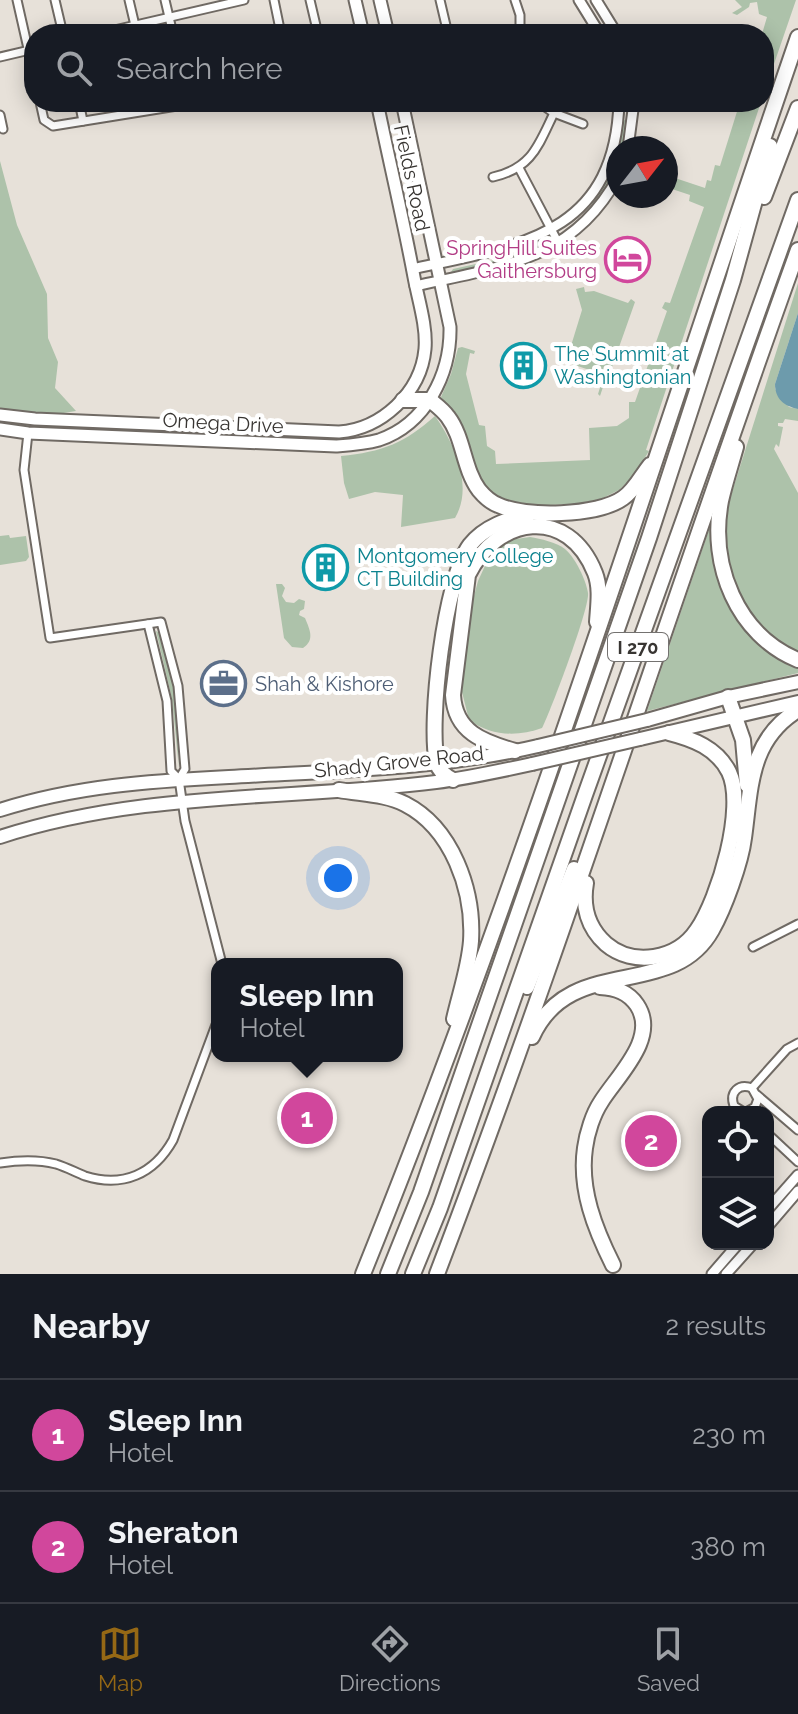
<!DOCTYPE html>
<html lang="en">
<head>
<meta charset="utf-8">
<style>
	:root { --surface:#171b24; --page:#242831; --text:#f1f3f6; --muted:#9ea1a6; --line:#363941; --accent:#956815 }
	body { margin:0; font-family:Raleway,sans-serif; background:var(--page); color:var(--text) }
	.controls { position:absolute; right:24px; bottom:24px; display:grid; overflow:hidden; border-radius:16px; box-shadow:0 4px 20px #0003 }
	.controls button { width:72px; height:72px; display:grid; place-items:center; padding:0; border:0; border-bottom:2px solid var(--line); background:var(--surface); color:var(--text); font:40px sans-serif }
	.compass { position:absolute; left:606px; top:136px; width:72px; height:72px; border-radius:50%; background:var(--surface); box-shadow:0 4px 20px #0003; rotate:59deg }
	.you { position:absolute; left:338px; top:878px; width:28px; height:28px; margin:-20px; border:6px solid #fff; border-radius:50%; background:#1a73e8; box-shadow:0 0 0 12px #1a73e833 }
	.badge { display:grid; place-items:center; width:52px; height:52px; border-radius:50%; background:var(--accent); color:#fff; font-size:26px; font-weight:700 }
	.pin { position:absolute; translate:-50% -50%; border:4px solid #fff; box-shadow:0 2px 8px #0006 }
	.popup { position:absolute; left:211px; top:958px; width:192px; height:104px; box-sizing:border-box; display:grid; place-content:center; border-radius:16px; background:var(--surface); filter:drop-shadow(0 2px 6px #0005); font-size:26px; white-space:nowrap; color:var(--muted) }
	.popup b { font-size:30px; color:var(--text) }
	.popup::after { content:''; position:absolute; left:50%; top:100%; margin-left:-16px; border:16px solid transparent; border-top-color:var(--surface) }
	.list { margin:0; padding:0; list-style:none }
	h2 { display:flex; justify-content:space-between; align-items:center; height:104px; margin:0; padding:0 32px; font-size:34px }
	h2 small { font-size:26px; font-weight:400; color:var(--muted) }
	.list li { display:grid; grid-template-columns:52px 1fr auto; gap:24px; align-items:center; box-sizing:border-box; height:112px; padding:0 32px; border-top:2px solid var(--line) }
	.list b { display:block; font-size:30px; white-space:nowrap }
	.list p { margin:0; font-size:26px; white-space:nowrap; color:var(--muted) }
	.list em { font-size:26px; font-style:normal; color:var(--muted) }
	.icon { flex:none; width:44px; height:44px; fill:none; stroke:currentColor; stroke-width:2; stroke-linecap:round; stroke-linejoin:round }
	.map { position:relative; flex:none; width:798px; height:1274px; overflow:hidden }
	.search { position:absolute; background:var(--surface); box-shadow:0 4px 20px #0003; left:24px; right:24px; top:24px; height:88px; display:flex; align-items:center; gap:20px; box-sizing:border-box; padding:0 28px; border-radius:32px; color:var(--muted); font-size:30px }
	.sheet { height:328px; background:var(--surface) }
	nav { display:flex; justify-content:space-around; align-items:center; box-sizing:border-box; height:112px; border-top:2px solid var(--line); background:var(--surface); font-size:22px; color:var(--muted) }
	nav a { display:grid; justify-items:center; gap:4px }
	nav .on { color:var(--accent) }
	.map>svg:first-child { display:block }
	.green { fill:#adc2aa }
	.water { fill:#6d9bac }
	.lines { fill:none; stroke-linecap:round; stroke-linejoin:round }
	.minor-casing { stroke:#706a64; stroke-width:11 }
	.tertiary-casing { stroke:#706a64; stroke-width:13 }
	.secondary-casing { stroke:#706a64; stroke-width:15 }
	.primary-casing { stroke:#706a64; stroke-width:16 }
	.motorway-casing { stroke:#706a64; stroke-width:18 }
	.minor { stroke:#fff; stroke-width:7 }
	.tertiary { stroke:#fff; stroke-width:9 }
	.secondary { stroke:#fff; stroke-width:11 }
	.primary { stroke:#fff; stroke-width:12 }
	.motorway { stroke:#fff; stroke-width:14 }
	.primary-bridge-casing { stroke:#706a64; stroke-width:16; stroke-linecap:butt }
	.primary-bridge { stroke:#fff; stroke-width:12 }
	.labels { text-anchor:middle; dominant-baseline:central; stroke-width:8; stroke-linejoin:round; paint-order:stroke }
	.shield { fill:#fff; stroke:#747270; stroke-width:2 }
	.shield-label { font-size:18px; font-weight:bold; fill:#383532 }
	.street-label { font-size:20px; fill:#383532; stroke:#fff }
	.hotel-label { font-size:20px; fill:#b23c85; stroke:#fff; text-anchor:end }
	.culture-label { font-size:20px; fill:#0d838f; stroke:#fff; text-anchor:start }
	.service-label { font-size:20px; fill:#4e5e75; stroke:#fff; text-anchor:start }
</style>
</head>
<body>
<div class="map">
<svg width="798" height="1274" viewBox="0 0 798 1274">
	<rect width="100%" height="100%" fill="#e7e1d9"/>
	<g class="green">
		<polygon points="735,0 796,0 764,93 762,34 767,17 759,14 757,2 750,3 749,7 737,15 732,13 742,7"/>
		<polygon points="740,102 761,102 646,450 649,451 633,477 619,490 601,499 576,504 521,506 500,501 483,488 441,397 451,374 458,348 462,347 475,351 474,354 470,353 466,374 479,425 485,426 487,446 495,451 496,464 590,460 589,428 617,426 629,418 629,402 635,402 667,311 662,308 665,302 670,303 704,207 689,201 690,195 666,187 666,175 705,188 707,180 711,181 715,165 720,166"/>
		<path d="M624 120 627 121 625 148H618C618 154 619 161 618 167 614 191 584 218 567 232L590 207 603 187Z"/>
		<polygon points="0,161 17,225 47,294 48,338 58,362 55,388 76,411 57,414 0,409"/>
		<polygon points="538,242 542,244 540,246 505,262 451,272 453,269 512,256"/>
		<path d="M798 283V313L775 384V389L789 407 798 409V421L785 419 783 423H778V426L783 427 779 447 776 444 774 449 798 493V652C739 629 725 569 726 511Z"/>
		<polygon points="584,287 585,292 594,291 628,303 631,299 635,302 607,381 605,381 600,396 598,394 604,375 566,362 582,310 576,289"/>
		<path d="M435 416C454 443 474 486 455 518L401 527 403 495 375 492 349 499 344 483 341 456C382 452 405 443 435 416Z"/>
		<path d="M713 518 728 602C745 637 766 646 798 663V673L647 711Z"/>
		<polygon points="9,535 10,538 26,536 29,557 26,561 0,565 0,536"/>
		<path d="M530 537C541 539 556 542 565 549 575 557 586 580 588 593 590 607 551 710 542 728 517 737 491 736 469 720L462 692 470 611 478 581 490 555 509 540Z"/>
		<path d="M276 584H282L285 588 282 596 286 602 294 603 299 599 305 601 304 609 300 611 299 615 305 618C310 630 315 640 303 648L292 647 284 638Z"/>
		<polygon points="156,631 160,633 175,689 179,769 172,699"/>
	</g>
	<path class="water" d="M798 313V409C784 406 775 399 775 384Z"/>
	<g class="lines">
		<defs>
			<g id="minor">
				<polyline points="17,0 34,75"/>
				<polyline points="55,0 63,34"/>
				<polyline points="129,0 137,34"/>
				<polyline points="165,0 173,34"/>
				<polyline points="274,0 281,34"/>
				<polyline points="310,0 318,34"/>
				<polyline points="440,0 448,34"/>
				<polyline points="515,0 520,15 520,34"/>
				<polyline points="97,34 244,0"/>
				<polyline points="0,57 34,49"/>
				<polyline points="40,102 44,120 53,126 202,102"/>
				<polyline points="79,102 83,121"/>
				<polyline points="538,102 554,113 583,124"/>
				<polyline points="0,115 3,129"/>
				<polyline points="519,168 559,244"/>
				<path d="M493 177C532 168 538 146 554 113"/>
				<polyline points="28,433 24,470 50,638 161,622 178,686 185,769 179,779 185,821 222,964"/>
				<polyline points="148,624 167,701 171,771 179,779"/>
				<polyline points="753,947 798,924"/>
				<polyline points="752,1088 787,1049 798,1043"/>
				<polyline points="757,1095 798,1130"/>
				<path d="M744 1112 734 1106C729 1092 739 1083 752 1088L758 1099 755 1107 746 1112"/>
				<polyline points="768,1134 798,1162"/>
				<path d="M0 1163C19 1160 37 1159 56 1164 66 1167 75 1172 85 1176 123 1188 154 1174 173 1140L217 1022"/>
			</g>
			<g id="tertiary">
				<polyline points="579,0 600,34"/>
				<polyline points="596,0 617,34"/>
				<polyline points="628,148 634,102"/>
				<path d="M412 269C518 246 615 236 619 102"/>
				<path d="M415 286C499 267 573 261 618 177"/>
				<polyline points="768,1209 798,1175"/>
				<polyline points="768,1226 798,1191"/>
				<polyline points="712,1274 738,1244"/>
				<polyline points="726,1274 753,1244"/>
			</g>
			<g id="secondary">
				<polyline points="355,0 363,34"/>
				<polyline points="380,0 388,34"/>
				<path d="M0 415 35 419 339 432C381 429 421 393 425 349 427 326 418 299 414 277 403 218 389 160 377 102"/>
				<path d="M0 429 28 433 336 446C350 445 365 444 379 440 426 424 451 374 450 327L402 102"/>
			</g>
			<g id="primary">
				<polyline points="647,720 728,697 798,682"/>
				<polyline points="640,739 798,702"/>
				<path d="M0 810C75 786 151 781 229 777 332 771 436 770 538 746"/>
				<path d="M0 837C141 791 290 800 436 782 468 778 500 771 532 764"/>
			</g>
			<g id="motorway">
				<polyline points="764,197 798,108"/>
				<path d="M403 400H430C436 405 443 410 448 417 464 438 463 468 479 490 484 496 490 502 498 505 525 518 598 516 623 498 634 491 642 475 650 465"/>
				<path d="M736 447C731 465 725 483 721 501 709 565 737 635 798 660"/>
				<polyline points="728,697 743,740 747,785"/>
				<path d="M515 751C483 742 455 732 453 695L468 575C497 516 568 505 595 573 601 588 598 606 597 622"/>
				<path d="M453 780C445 776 439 771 437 763 428 721 445 578 470 545 485 526 507 520 529 514"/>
				<path d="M339 790C360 794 386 794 405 804 452 828 474 890 471 941 469 967 460 993 454 1019"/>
				<path d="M586 883C582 906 588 928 606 944 633 967 677 960 697 930 719 898 746 807 729 772 717 748 693 739 669 733"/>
				<polyline points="527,987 574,869"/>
				<path d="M600 987C616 988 628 992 637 1005 659 1038 617 1076 601 1102 593 1114 587 1133 585 1148 579 1189 595 1229 613 1265"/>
				<path d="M532 1037C570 952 672 1002 712 930 724 909 741 863 744 838 751 788 749 740 798 710"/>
				<path d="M363 1274C527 868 656 450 798 37"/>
				<polyline points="388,1274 421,1192 649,538 733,280 770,146"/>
				<polyline points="413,1274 440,1208 585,795 798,200"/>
				<path d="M437 1274C566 936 675 590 798 250"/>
			</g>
		</defs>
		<use href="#minor" class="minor-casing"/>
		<use href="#tertiary" class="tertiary-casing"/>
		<use href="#secondary" class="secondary-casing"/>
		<use href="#primary" class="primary-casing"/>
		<use href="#motorway" class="motorway-casing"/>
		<use href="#minor" class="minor"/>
		<use href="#tertiary" class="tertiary"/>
		<use href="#secondary" class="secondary"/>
		<use href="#primary" class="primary"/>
		<use href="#motorway" class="motorway"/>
		<defs>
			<g id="primary-bridge">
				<polyline points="538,746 647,720"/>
				<polyline points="532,764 640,739"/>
			</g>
		</defs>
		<use href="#primary-bridge" class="primary-bridge-casing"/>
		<use href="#primary-bridge" class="primary-bridge"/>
	</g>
	<defs>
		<symbol id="hotel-ring" viewBox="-11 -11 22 22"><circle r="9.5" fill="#fff" stroke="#d1479c" stroke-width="1.5"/><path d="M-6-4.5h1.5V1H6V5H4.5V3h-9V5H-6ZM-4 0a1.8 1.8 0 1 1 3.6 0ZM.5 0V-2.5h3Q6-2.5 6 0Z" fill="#d1479c"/></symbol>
		<symbol id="building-ring" viewBox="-11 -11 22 22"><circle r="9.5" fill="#fff" stroke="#0f9aa8" stroke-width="1.5"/><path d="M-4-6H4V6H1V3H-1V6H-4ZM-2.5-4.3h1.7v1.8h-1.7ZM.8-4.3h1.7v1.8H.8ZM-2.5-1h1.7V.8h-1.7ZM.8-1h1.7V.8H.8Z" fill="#0f9aa8"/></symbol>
		<symbol id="office-ring" viewBox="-11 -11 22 22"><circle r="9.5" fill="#fff" stroke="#5c6f8a" stroke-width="1.5"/><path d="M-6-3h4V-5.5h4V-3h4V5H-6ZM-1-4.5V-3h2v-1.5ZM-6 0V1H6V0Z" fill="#5c6f8a"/></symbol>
	</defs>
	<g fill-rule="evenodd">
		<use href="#hotel-ring" x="602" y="234" width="51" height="51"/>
		<use href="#building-ring" x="498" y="340" width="51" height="51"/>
		<use href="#building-ring" x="300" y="542" width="51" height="51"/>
		<use href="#office-ring" x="198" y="658" width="51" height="51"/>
	</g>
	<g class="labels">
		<rect class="shield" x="608" y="633" width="60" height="28" rx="6"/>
		<g class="shield-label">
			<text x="638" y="647">I 270</text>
		</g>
		<g class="street-label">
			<text transform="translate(412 178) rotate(78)">Fields Road</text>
			<text transform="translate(223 423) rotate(3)">Omega Drive</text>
			<text transform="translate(399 762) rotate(-6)">Shady Grove Road</text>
		</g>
		<g class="hotel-label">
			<text x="597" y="248">SpringHill Suites<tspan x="597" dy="23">Gaithersburg</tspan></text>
		</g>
		<g class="culture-label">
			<text x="554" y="354">The Summit at<tspan x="554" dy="23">Washingtonian</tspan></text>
			<text x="357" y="556">Montgomery College<tspan x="357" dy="23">CT Building</tspan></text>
		</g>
		<g class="service-label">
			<text x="255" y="684">Shah &amp; Kishore</text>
		</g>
	</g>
</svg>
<div class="controls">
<button><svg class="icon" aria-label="locate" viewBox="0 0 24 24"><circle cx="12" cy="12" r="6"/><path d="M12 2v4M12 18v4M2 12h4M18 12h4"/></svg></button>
<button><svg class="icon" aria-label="layers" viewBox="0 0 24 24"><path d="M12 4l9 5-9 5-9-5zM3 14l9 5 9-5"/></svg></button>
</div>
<svg class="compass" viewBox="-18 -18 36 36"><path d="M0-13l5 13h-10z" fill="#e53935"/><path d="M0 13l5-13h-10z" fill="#9ea1a6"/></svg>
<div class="you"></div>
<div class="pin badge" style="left:307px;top:1118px;background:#d1479c">1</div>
<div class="popup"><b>Sleep Inn</b>Hotel</div>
<div class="pin badge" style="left:651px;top:1141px;background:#d1479c">2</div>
<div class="search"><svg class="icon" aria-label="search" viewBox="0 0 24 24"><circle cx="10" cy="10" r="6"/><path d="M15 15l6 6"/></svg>Search here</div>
</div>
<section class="sheet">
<h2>Nearby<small>2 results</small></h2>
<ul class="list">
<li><span class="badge" style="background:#d1479c">1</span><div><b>Sleep Inn</b><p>Hotel</p></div><em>230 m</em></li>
<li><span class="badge" style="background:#d1479c">2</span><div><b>Sheraton</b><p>Hotel</p></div><em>380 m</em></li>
</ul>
</section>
<nav>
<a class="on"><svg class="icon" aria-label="map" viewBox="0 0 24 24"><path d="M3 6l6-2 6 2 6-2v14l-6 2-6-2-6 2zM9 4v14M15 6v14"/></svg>Map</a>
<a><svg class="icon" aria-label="directions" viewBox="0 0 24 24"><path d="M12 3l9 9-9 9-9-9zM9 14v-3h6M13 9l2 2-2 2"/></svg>Directions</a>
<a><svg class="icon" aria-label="saved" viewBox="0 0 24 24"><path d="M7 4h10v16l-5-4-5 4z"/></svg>Saved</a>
</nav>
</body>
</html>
